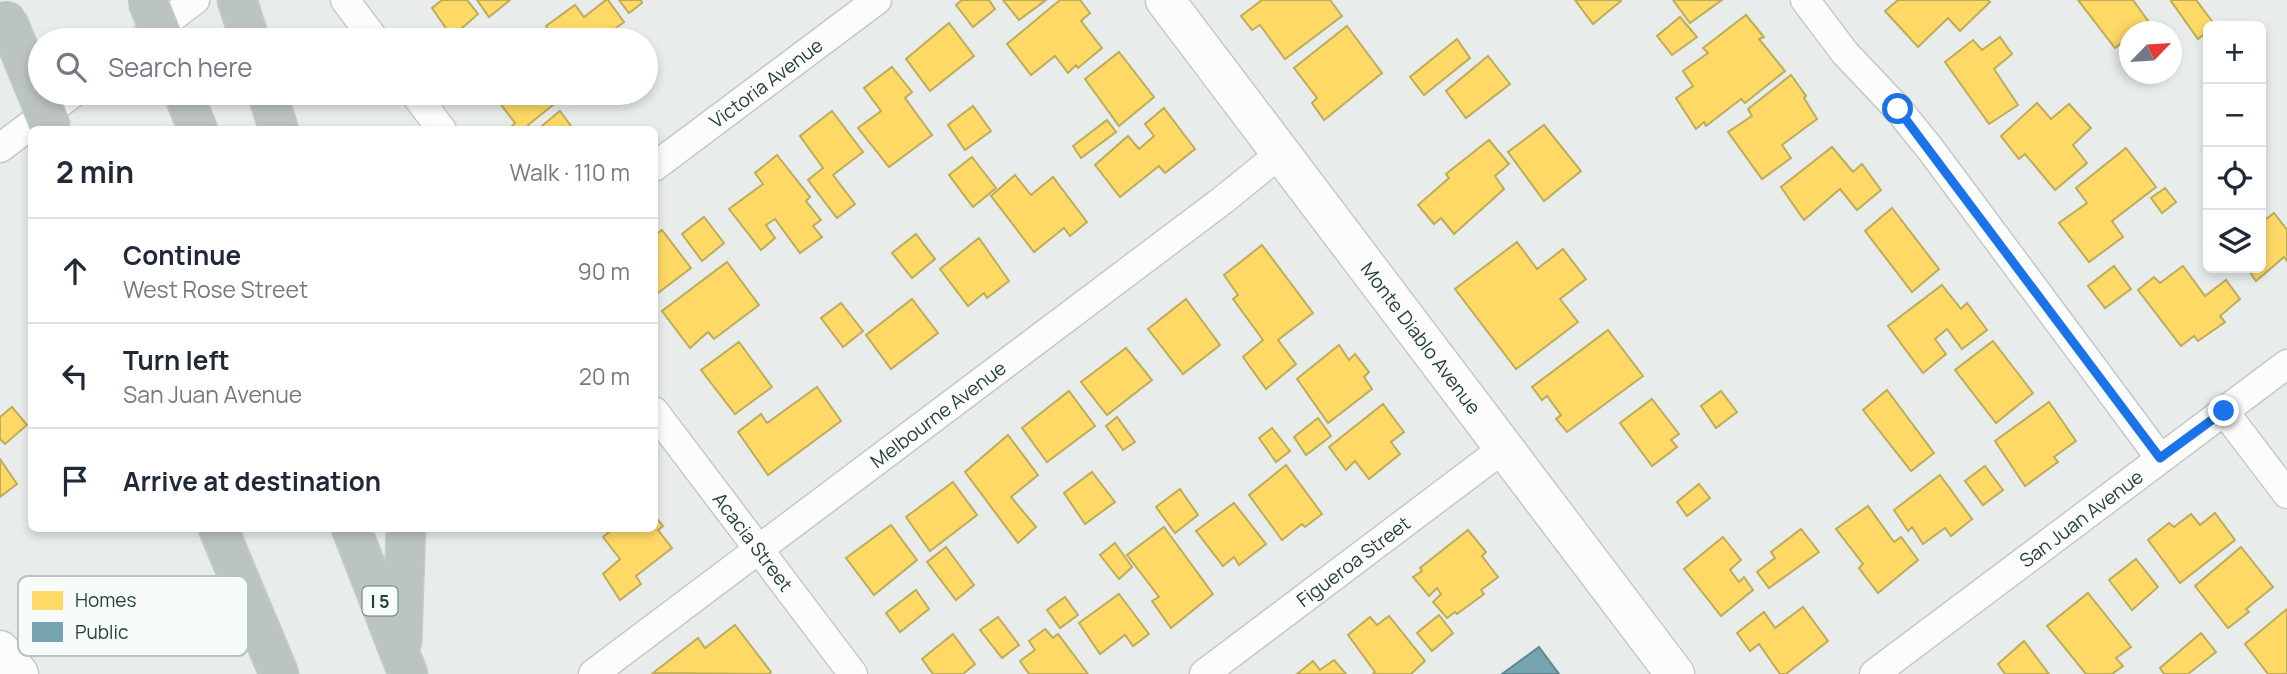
<!DOCTYPE html>
<html lang="en">
<head>
<meta charset="utf-8">
<style>
	:root { --surface:#fff; --page:#f2f2f3; --text:#1f2937; --muted:#747a83; --line:#e0e1e3 }
	body { margin:0; font-family:Manrope,sans-serif; background:var(--page); color:var(--text) }
	.controls { position:absolute; right:21px; top:21px; display:grid; overflow:hidden; border-radius:10px; box-shadow:0 4px 10px #0003 }
	.controls button { width:63px; height:63px; display:grid; place-items:center; padding:0; border:0; border-bottom:2px solid var(--line); background:var(--surface); color:var(--text); font:35px sans-serif }
	.compass { position:absolute; left:2119px; top:21px; width:63px; height:63px; border-radius:50%; background:var(--surface); box-shadow:0 4px 10px #0003; rotate:65deg }
	.stop { position:absolute; width:21px; height:21px; margin:-16px; border:5px solid #1a73e8; border-radius:50%; background:#fff }
	.stop.end { background:#1a73e8; border-color:#fff; box-shadow:0 2px 7px #0008 }
	.list { margin:0; padding:0; list-style:none }
	h2 { display:flex; justify-content:space-between; align-items:center; height:91px; margin:0; padding:0 28px; font-size:30px }
	h2 small { font-size:23px; font-weight:400; color:var(--muted) }
	.list li { display:grid; grid-template-columns:46px 1fr auto; gap:21px; align-items:center; box-sizing:border-box; height:105px; padding:0 28px; border-top:2px solid var(--line) }
	.list b { display:block; font-size:26px; white-space:nowrap }
	.list p { margin:0; font-size:23px; white-space:nowrap; color:var(--muted) }
	.list em { font-size:23px; font-style:normal; color:var(--muted) }
	.icon { flex:none; width:38px; height:38px; fill:none; stroke:currentColor; stroke-width:2; stroke-linecap:round; stroke-linejoin:round }
	.map { position:relative; flex:none; width:2287px; height:674px; overflow:hidden }
	.search { position:absolute; background:var(--surface); box-shadow:0 4px 10px #0003; left:28px; top:28px; width:630px; height:77px; display:flex; align-items:center; gap:18px; box-sizing:border-box; padding:0 24px; border-radius:38px; color:var(--muted); font-size:26px }
	.panel { position:absolute; background:var(--surface); box-shadow:0 4px 10px #0003; left:28px; top:126px; width:630px; height:406px; border-radius:10px }
	.map>svg:first-child { display:block }
	.homes { fill:#ffd966; stroke:#bdac59; stroke-width:2 }
	.public { fill:#76a5af; stroke:#5d878c; stroke-width:2 }
	.lines { fill:none; stroke-linecap:round; stroke-linejoin:round }
	.street-casing { stroke:#c5cac8; stroke-width:31 }
	.secondary-casing { stroke:#c3cbc8; stroke-width:41 }
	.highway-casing { stroke:#c3ccc9; stroke-width:41 }
	.street { stroke:#fcfcfc; stroke-width:28 }
	.secondary { stroke:#fcfcfc; stroke-width:38 }
	.highway { stroke:#bcc4c2; stroke-width:38 }
	.highway-bridge-casing { stroke:#c3ccc9; stroke-width:41; stroke-linecap:butt }
	.highway-bridge { stroke:#bcc4c2; stroke-width:38 }
	.route { stroke:#1a73e8; stroke-width:9 }
	.labels { text-anchor:middle; dominant-baseline:central; stroke-width:7; stroke-linejoin:round; paint-order:stroke }
	.shield { fill:#f7fbf9; stroke:#637a73; stroke-width:2 }
	.shield-label { font-size:18px; font-weight:bold; fill:#24423a }
	.street-label { font-size:19px; fill:#24423a; stroke:#f7fbf9 }
	.key { fill:#f7fbf9; stroke:#b8c4c0; stroke-width:2 }
	.key-label { font-size:19px; fill:#24423a }
</style>
</head>
<body>
<div class="map">
<svg width="2287" height="674" viewBox="0 0 2287 674">
	<rect width="100%" height="100%" fill="#e8edeb"/>
	<g class="homes">
		<polygon points="442,0 467,0 478,14 452,37 432,8"/>
		<polygon points="477,0 510,0 489,17"/>
		<polygon points="606,0 608,0 624,22 600,40 557,40 546,26 575,5 584,17"/>
		<polygon points="619,0 641,0 642,3 629,13"/>
		<polygon points="962,0 989,0 995,9 973,27 956,5"/>
		<polygon points="1003,0 1046,0 1019,20"/>
		<polygon points="1060,0 1080,0 1090,13 1081,21 1102,48 1078,68 1076,65 1068,73 1055,56 1031,75 1007,44"/>
		<polygon points="1262,0 1330,0 1342,16 1285,59 1260,25 1252,30 1241,16"/>
		<polygon points="1575,0 1620,0 1621,1 1593,24"/>
		<polygon points="1673,0 1722,0 1690,23"/>
		<polygon points="1898,0 1988,0 1990,2 1960,31 1948,18 1918,47 1885,11"/>
		<polygon points="2078,0 2133,0 2156,32 2130,32 2130,36 2115,48"/>
		<polygon points="2173,0 2196,0 2215,25 2208,26 2208,31 2198,39 2171,1"/>
		<polygon points="1746,15 1764,37 1759,39 1785,71 1745,103 1741,99 1706,126 1704,122 1696,129 1676,98 1693,86 1683,71 1708,53 1703,48"/>
		<polygon points="1680,17 1697,37 1672,55 1657,36"/>
		<polygon points="949,23 974,56 930,91 906,59"/>
		<polygon points="1347,26 1382,73 1324,120 1312,103 1317,98 1294,68"/>
		<polygon points="2000,37 2012,54 1994,69 2018,105 1989,124 1945,62 1973,40 1982,50"/>
		<polygon points="1457,39 1470,58 1424,95 1410,77"/>
		<polygon points="1119,52 1154,97 1119,126 1085,79"/>
		<polygon points="1488,56 1510,84 1466,118 1446,91"/>
		<polygon points="892,67 912,92 905,98 932,135 889,167 858,128 881,111 864,88"/>
		<polygon points="1791,75 1806,96 1804,98 1817,119 1782,145 1791,158 1762,179 1728,132 1752,116 1748,109"/>
		<polygon points="492,93 544,93 553,105 528,125 531,130 508,130 515,123"/>
		<polygon points="2037,103 2051,119 2069,104 2091,128 2073,145 2087,163 2055,190 2025,154 2019,159 2001,136"/>
		<polygon points="973,106 991,131 965,150 948,125"/>
		<polygon points="1164,108 1195,149 1165,173 1159,166 1120,197 1095,165 1128,136 1139,149 1154,136 1145,124"/>
		<polygon points="560,111 574,130 537,130"/>
		<polygon points="832,111 863,152 833,175 855,204 837,218 808,180 823,168 800,136"/>
		<polygon points="1107,120 1116,132 1081,158 1073,146"/>
		<polygon points="1544,125 1581,171 1544,201 1508,152"/>
		<polygon points="1489,140 1509,164 1495,176 1504,189 1454,234 1441,218 1434,224 1418,205 1449,178 1446,174"/>
		<polygon points="1832,147 1853,172 1862,164 1881,190 1857,210 1840,189 1804,220 1781,187"/>
		<polygon points="2126,148 2156,187 2112,221 2123,237 2089,262 2059,223 2087,203 2076,188"/>
		<polygon points="777,155 810,197 806,201 821,220 813,226 822,237 800,253 775,219 766,225 775,238 761,250 729,209 763,184 755,173"/>
		<polygon points="972,157 996,188 973,207 949,175"/>
		<polygon points="1015,175 1031,195 1053,177 1087,222 1070,236 1064,228 1034,252 991,196"/>
		<polygon points="2165,188 2176,202 2162,213 2151,198"/>
		<polygon points="1892,208 1939,269 1912,292 1865,231"/>
		<polygon points="2274,213 2287,230 2287,261 2284,257 2256,281 2247,268 2261,268 2261,223"/>
		<polygon points="704,217 724,243 702,261 682,234"/>
		<polygon points="662,230 691,268 654,296 654,236"/>
		<polygon points="916,234 935,259 912,278 892,253"/>
		<polygon points="979,238 1009,281 987,298 984,293 968,306 940,269"/>
		<polygon points="1517,242 1537,269 1563,249 1586,279 1560,299 1578,322 1516,369 1455,289"/>
		<polygon points="1262,245 1313,313 1278,340 1296,364 1266,389 1243,357 1263,340 1233,299 1238,295 1224,275"/>
		<polygon points="727,262 759,305 714,339 708,332 690,348 662,311"/>
		<polygon points="2114,266 2131,289 2105,308 2088,286"/>
		<polygon points="2183,266 2205,296 2226,280 2240,299 2220,316 2225,322 2198,341 2194,336 2181,346 2138,290 2154,277 2160,283"/>
		<polygon points="1942,285 1961,309 1967,303 1987,330 1962,349 1947,329 1935,339 1946,354 1923,373 1888,326"/>
		<polygon points="912,299 938,333 891,369 866,335"/>
		<polygon points="1186,299 1220,345 1183,374 1148,329"/>
		<polygon points="841,303 863,331 843,347 821,318"/>
		<polygon points="1608,330 1643,376 1567,432 1556,419 1561,415 1547,396 1542,400 1532,387"/>
		<polygon points="1993,341 2033,393 1996,423 1955,370"/>
		<polygon points="739,342 772,387 735,414 701,370"/>
		<polygon points="1339,345 1349,360 1355,354 1369,372 1364,377 1372,389 1328,423 1297,379"/>
		<polygon points="1126,348 1152,380 1107,415 1081,382"/>
		<polygon points="817,387 841,421 768,475 738,432 761,414 767,423"/>
		<polygon points="1887,390 1934,453 1911,471 1863,410"/>
		<polygon points="1069,391 1095,426 1047,462 1022,428"/>
		<polygon points="1721,391 1737,412 1716,428 1701,406"/>
		<polygon points="1652,399 1679,434 1671,440 1677,447 1652,466 1620,423"/>
		<polygon points="2049,402 2076,441 2054,457 2058,462 2025,486 1995,441"/>
		<polygon points="1383,404 1404,432 1391,442 1400,454 1369,479 1355,461 1346,470 1329,447"/>
		<polygon points="12,407 27,425 5,444 0,439 0,417"/>
		<polygon points="1117,417 1135,442 1123,450 1106,426"/>
		<polygon points="1318,418 1331,436 1306,455 1294,437"/>
		<polygon points="1272,428 1290,451 1276,462 1259,438"/>
		<polygon points="1008,435 1038,475 1011,497 1036,527 1018,543 965,472"/>
		<polygon points="0,459 17,484 0,497"/>
		<polygon points="1286,465 1322,514 1305,527 1302,524 1282,540 1249,495"/>
		<polygon points="1985,466 2003,490 1983,505 1965,481"/>
		<polygon points="1092,472 1115,502 1085,524 1064,493"/>
		<polygon points="1940,475 1972,519 1951,536 1945,528 1923,544 1912,527 1908,531 1894,510"/>
		<polygon points="953,482 977,515 930,551 906,517"/>
		<polygon points="1699,484 1710,498 1687,516 1677,502"/>
		<polygon points="1180,489 1198,515 1175,533 1156,507"/>
		<polygon points="1234,503 1266,544 1239,565 1234,557 1223,566 1196,531"/>
		<polygon points="1868,506 1894,542 1901,537 1918,560 1878,593 1859,568 1863,564 1836,529"/>
		<polygon points="2215,513 2235,540 2180,583 2148,540 2169,523 2174,527 2191,514 2200,525"/>
		<polygon points="654,515 663,526 658,530 672,548 636,576 641,584 620,600 603,574 620,559 603,537 614,528 654,528"/>
		<polygon points="891,525 917,560 874,595 846,558"/>
		<polygon points="1164,527 1213,594 1171,628 1152,601 1159,597 1127,555"/>
		<polygon points="1801,529 1819,552 1769,588 1757,572 1775,558 1771,552"/>
		<polygon points="1468,530 1486,552 1482,556 1498,577 1481,590 1484,594 1457,614 1455,612 1447,618 1433,602 1441,594 1437,588 1429,596 1413,577 1422,571 1420,568"/>
		<polygon points="1723,537 1741,560 1730,570 1739,582 1744,577 1753,590 1721,616 1684,569"/>
		<polygon points="1115,543 1132,567 1119,579 1100,555"/>
		<polygon points="946,547 974,585 956,600 927,562"/>
		<polygon points="2241,547 2273,587 2246,609 2249,612 2228,628 2195,586"/>
		<polygon points="2136,559 2158,587 2132,610 2109,580"/>
		<polygon points="916,590 929,609 900,632 886,613"/>
		<polygon points="2088,593 2131,647 2116,658 2123,666 2112,674 2086,674 2047,626"/>
		<polygon points="1119,594 1149,634 1133,646 1125,635 1100,654 1079,623"/>
		<polygon points="1065,597 1078,615 1060,628 1047,610"/>
		<polygon points="1803,607 1828,641 1786,674 1780,674 1759,644 1750,651 1737,633 1764,612 1775,628"/>
		<polygon points="2287,609 2287,674 2268,674 2245,644"/>
		<polygon points="1439,615 1453,633 1432,651 1417,633"/>
		<polygon points="1389,616 1425,661 1411,674 1373,674 1375,672 1348,635 1370,617 1377,625"/>
		<polygon points="998,617 1019,645 1002,658 980,630"/>
		<polygon points="735,625 771,672 769,674 653,673 698,638 705,648"/>
		<polygon points="1045,629 1053,638 1058,634 1088,674 1029,674 1020,661 1035,650 1029,641"/>
		<polygon points="2201,633 2216,652 2188,674 2164,674 2160,668"/>
		<polygon points="953,634 975,664 963,674 933,674 922,659"/>
		<polygon points="2024,641 2049,674 2005,674 1998,664"/>
		<polygon points="1334,660 1346,674 1297,674 1313,661 1320,670"/>
	</g>
	<polygon class="public" points="1539,647 1559,674 1502,674"/>
	<g class="lines">
		<defs>
			<g id="street">
				<polyline points="345,0 375,40"/>
				<polyline points="1805,0 1845,53 1898,109 1931,150 2160,458"/>
				<polyline points="142,40 195,0"/>
				<polyline points="414,93 442,130"/>
				<polyline points="0,148 73,93"/>
				<path id="s1" d="M654 167 877 0"/>
				<path id="s2" d="M654 411 853 674"/>
				<polyline points="2224,411 2287,494"/>
				<path id="s3" d="M593 674 1223 200 1281 153"/>
				<path id="s4" d="M1204 674 1504 448"/>
				<path id="s5" d="M1874 674 2287 364"/>
			</g>
			<g id="secondary">
				<path id="s6" d="M1165 0 1675 674"/>
				<polyline points="0,650 19,674"/>
			</g>
			<g id="highway">
				<polyline points="237,0 250,40"/>
				<polyline points="183,93 198,130"/>
				<polyline points="267,93 279,130"/>
				<polyline points="218,528 279,674"/>
				<polyline points="351,528 408,674"/>
				<polyline points="402,641 406,528"/>
			</g>
		</defs>
		<use href="#street" class="street-casing"/>
		<use href="#secondary" class="secondary-casing"/>
		<use href="#highway" class="highway-casing"/>
		<use href="#street" class="street"/>
		<use href="#secondary" class="secondary"/>
		<use href="#highway" class="highway"/>
		<defs>
			<g id="highway-bridge">
				<polyline points="147,0 163,40"/>
				<polyline points="7,20 52,130"/>
			</g>
		</defs>
		<use href="#highway-bridge" class="highway-bridge-casing"/>
		<use href="#highway-bridge" class="highway-bridge"/>
	</g>
	<g class="lines">
		<polyline class="route" points="1898,109 2160,458 2224,411"/>
	</g>
	<g class="labels">
		<rect class="shield" x="362.5" y="586.5" width="35" height="29" rx="5"/>
		<g class="shield-label">
			<text x="380" y="601">I 5</text>
		</g>
		<g class="street-label">
			<text stroke="none"><textPath href="#s1" startOffset="140">Victoria Avenue</textPath></text>
			<text stroke="none"><textPath href="#s6" startOffset="424">Monte Diablo Avenue</textPath></text>
			<text stroke="none"><textPath href="#s3" startOffset="432">Melbourne Avenue</textPath></text>
			<text stroke="none"><textPath href="#s5" startOffset="259">San Juan Avenue</textPath></text>
			<text stroke="none"><textPath href="#s2" startOffset="164">Acacia Street</textPath></text>
			<text stroke="none"><textPath href="#s4" startOffset="187">Figueroa Street</textPath></text>
		</g>
	</g>
	<rect x="18" y="576" width="230" height="80" rx="10" class="key"/>
	<rect x="32" y="591" width="31" height="19" fill="#ffd966"/>
	<rect x="32" y="622" width="31" height="20" fill="#76a5af"/>
	<g class="key-label">
		<text x="75" y="607">Homes</text>
		<text x="75" y="639">Public</text>
	</g>
</svg>
<div class="controls">
<button>+</button>
<button>−</button>
<button><svg class="icon" aria-label="locate" viewBox="0 0 24 24"><circle cx="12" cy="12" r="6"/><path d="M12 2v4M12 18v4M2 12h4M18 12h4"/></svg></button>
<button><svg class="icon" aria-label="layers" viewBox="0 0 24 24"><path d="M12 4l9 5-9 5-9-5zM3 14l9 5 9-5"/></svg></button>
</div>
<svg class="compass" viewBox="-18 -18 36 36"><path d="M0-13l5 13h-10z" fill="#e53935"/><path d="M0 13l5-13h-10z" fill="#747a83"/></svg>
<div class="stop" style="left:1898px;top:109px"></div>
<div class="stop end" style="left:2224px;top:411px"></div>
<div class="search"><svg class="icon" aria-label="search" viewBox="0 0 24 24"><circle cx="10" cy="10" r="6"/><path d="M15 15l6 6"/></svg>Search here</div>
<section class="panel">
<h2>2 min<small>Walk · 110 m</small></h2>
<ul class="list">
<li><svg class="icon" aria-label="ahead" viewBox="0 0 24 24"><path d="M12 20V5M6 11l6-6 6 6"/></svg><div><b>Continue</b><p>West Rose Street</p></div><em>90 m</em></li>
<li><svg class="icon" aria-label="left" viewBox="0 0 24 24"><path d="M17 20v-9H6M10 6l-5 5 5 5"/></svg><div><b>Turn left</b><p>San Juan Avenue</p></div><em>20 m</em></li>
<li><svg class="icon" aria-label="arrive" viewBox="0 0 24 24"><path d="M6 21V4h12l-3 4 3 4H6"/></svg><div><b>Arrive at destination</b></div></li>
</ul>
</section>
</div>
</body>
</html>
